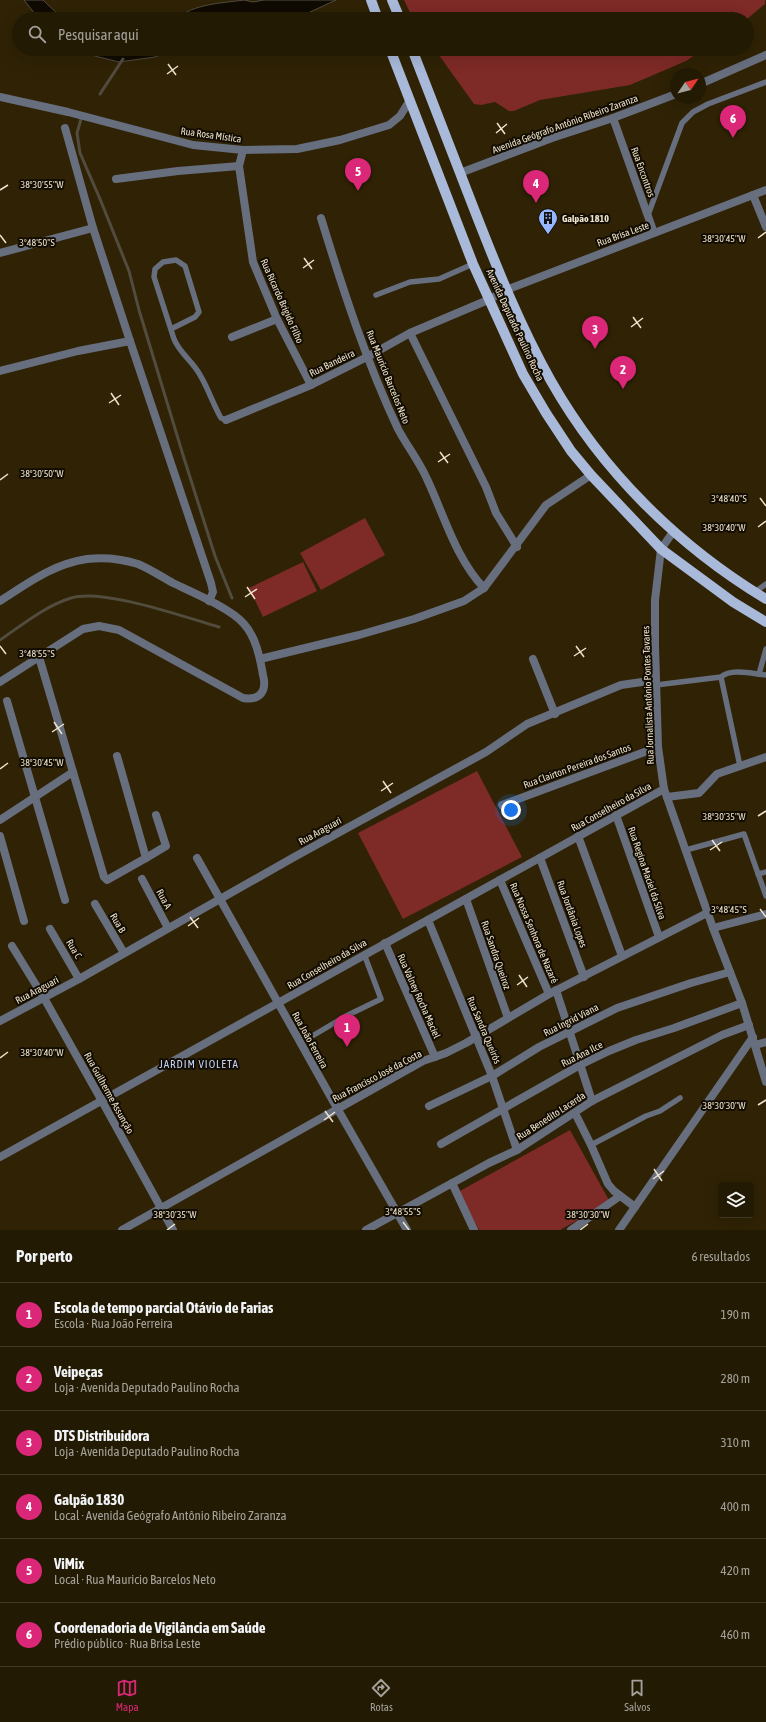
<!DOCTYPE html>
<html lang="pt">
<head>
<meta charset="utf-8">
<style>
	:root { --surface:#231a04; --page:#2f2713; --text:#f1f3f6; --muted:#a3a19a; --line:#403826; --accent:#db2777 }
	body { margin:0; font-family:"Asap Condensed",sans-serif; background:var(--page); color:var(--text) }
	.controls { position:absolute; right:12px; bottom:12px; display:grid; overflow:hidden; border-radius:4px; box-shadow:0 4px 16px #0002 }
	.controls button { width:36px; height:36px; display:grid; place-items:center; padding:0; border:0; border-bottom:1px solid var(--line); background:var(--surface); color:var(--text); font:20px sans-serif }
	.compass { position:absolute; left:670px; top:68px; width:36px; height:36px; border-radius:50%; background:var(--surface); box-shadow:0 4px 16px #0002; rotate:55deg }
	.you { position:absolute; left:511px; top:810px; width:14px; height:14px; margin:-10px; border:3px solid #fff; border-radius:50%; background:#1a73e8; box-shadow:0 0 0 6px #1a73e833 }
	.badge { display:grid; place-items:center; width:26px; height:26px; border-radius:50%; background:var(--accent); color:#fff; font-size:13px; font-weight:700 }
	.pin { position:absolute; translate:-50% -33px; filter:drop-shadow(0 1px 2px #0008) }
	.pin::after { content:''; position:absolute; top:21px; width:14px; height:12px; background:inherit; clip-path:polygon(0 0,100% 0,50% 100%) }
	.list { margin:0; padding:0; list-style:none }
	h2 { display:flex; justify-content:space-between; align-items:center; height:52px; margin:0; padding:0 16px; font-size:17px }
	h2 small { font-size:13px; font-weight:400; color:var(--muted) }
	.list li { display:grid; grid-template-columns:26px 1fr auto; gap:12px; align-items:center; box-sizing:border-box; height:64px; padding:0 16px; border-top:1px solid var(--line) }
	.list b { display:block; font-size:15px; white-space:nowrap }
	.list p { margin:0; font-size:13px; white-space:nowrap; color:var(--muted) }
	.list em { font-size:13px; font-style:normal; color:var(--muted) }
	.icon { flex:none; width:22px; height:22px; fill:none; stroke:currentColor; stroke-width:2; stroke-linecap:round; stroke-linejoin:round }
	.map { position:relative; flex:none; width:766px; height:1230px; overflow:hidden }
	.search { position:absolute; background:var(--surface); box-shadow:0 4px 16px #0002; left:12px; right:12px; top:12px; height:44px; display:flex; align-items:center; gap:10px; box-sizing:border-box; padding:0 14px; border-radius:22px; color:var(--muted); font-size:15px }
	.sheet { height:436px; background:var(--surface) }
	nav { display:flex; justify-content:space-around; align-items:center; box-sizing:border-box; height:56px; border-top:1px solid var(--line); background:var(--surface); font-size:11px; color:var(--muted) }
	nav a { display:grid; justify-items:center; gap:2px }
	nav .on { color:var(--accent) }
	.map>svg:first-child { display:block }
	.green { fill:#7e2a27 }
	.water { fill:#100b02; stroke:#524c3f }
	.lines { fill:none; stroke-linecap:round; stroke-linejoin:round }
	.stream { stroke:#524c3f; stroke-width:3 }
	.service { stroke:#676e7e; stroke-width:5.5 }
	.minor { stroke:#676e7e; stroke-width:8 }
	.tertiary { stroke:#676e7e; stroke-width:8 }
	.primary { stroke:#a9b9da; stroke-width:10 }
	.ticks { fill:none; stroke:#ece2cd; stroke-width:1.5 }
	.labels { text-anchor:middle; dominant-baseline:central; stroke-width:4; stroke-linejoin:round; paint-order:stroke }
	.street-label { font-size:10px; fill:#ece2cd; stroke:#130c01 }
	.poi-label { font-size:10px; font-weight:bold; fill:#ece2cd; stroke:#130c01; text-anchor:start }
	.neighbourhood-label { font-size:11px; letter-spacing:1px; fill:#c2d5fd; stroke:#130c01 }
	.ticks-label { font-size:10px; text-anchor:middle; fill:#ece2cd; stroke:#130c01; stroke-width:4; stroke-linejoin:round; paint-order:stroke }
</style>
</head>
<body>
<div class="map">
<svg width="766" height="1230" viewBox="0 0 766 1230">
	<rect width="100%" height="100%" fill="#2f2205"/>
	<g class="green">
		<polygon points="404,0 765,0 765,4 747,19 413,19"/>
		<polygon points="427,49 704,49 686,61 630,85 540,100 514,111 509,111 495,102 481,105 474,104 436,51 429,53"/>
		<polygon points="365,518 385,555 321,590 300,553"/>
		<polygon points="303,562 317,591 263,617 249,588"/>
		<polygon points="477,771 522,857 403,919 358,833"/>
		<polygon points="570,1130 610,1202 560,1230 479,1230 458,1192"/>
	</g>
	<g class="water">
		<polygon points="24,0 43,0 63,19 39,19"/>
		<path d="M244 0 253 2 264 0H336L308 13 282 19H176C193 4 222 3 244 0Z"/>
		<polygon points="78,49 178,49 155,57 119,62 83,53"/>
	</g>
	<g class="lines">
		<g class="stream">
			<polyline points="100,94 123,59"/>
			<polyline points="81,119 77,133 80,153 100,199 129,271 139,310 183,455 215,556 232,598"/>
			<path d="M0 640C22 625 45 606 71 598 103 588 184 617 219 627"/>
		</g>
		<g class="service">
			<polyline points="648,215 682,123 693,112 708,104 766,82"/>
			<polyline points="376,295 410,282 439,279 473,264"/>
			<path d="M171 329 195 317 199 312 185 266 176 260 163 262 155 269 154 277 174 339C180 354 193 361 200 375 208 388 213 404 221 418L226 420"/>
			<polyline points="755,592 766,584"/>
			<polyline points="759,674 766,649"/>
			<polyline points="721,677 740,766"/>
			<path d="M656 685 721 677C731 668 754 674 766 675"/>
			<polyline points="686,850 744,834 766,896"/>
			<polyline points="758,874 766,872"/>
			<polyline points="314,1035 346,1016 381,999 364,954"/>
			<polyline points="591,1145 646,1116 660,1111 680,1098"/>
		</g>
		<g class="minor">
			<polyline points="0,97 68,112 193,145 243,150 297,149 340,140 389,125 400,116 410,100"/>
			<polyline points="613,118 654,233"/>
			<polyline points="65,128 93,228 130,341 211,583 213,592 209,601"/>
			<polyline points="243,150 239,166 253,262 277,319 311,385"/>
			<polyline points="116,179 178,171 239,166"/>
			<polyline points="753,195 766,227"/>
			<path d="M321 218C343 290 366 361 398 429 407 446 419 461 427 479 444 515 456 559 484 588"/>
			<polyline points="0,253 93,228"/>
			<polyline points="410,333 486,487 496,513 517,547"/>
			<polyline points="232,337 277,319"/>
			<polyline points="0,371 78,351 130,341"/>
			<polyline points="226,420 311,385 367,357 410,333 488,300 506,290 766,190"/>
			<polyline points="673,532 661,549 655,600 655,646 658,747 664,789 713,928 742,1003 766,1082"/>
			<path d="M0 601C28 583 53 564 87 559 104 557 122 559 138 564 150 569 162 577 173 583 192 592 232 609 244 624 256 637 260 658 263 675 267 690 261 701 243 698L119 630 99 626 83 629 0 682"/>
			<polyline points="39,657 104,877 107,880 146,858 117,756"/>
			<polyline points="260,659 359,635 414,619 464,601 484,588 546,505 591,475"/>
			<polyline points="533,659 555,714"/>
			<polyline points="7,701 65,900"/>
			<polyline points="667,797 699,793 717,774 766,757"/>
			<polyline points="502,805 658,747"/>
			<polyline points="616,815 659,937"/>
			<polyline points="0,820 73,772"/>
			<polyline points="0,836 24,921"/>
			<polyline points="578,836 622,956"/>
			<polyline points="146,858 166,846 156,815"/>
			<polyline points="197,858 337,1108 407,1230"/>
			<polyline points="540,858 584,977"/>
			<polyline points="142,879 168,928"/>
			<polyline points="500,880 549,994"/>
			<polyline points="466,899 508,1018"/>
			<polyline points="95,904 124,953"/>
			<polyline points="428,920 492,1076 517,1150"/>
			<polyline points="713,928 766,914"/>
			<polyline points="50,929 79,979"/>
			<polyline points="385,943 435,1057"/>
			<polyline points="12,946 44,998 102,1101 173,1230"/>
			<polyline points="556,990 592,1101"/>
			<polyline points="0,1021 79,979 296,856 486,752 527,724 621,685 656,680"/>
			<polyline points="755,1045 766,1042"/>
			<polyline points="429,1106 492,1076 539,1047 617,1008 691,983 730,972"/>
			<polyline points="575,1113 591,1145 608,1184 614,1191 635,1207"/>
			<polyline points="441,1144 580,1065 609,1051 636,1040 674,1028 742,1003"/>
			<polyline points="0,1157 664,789"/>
			<polyline points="452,1183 474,1230"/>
			<polyline points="122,1230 423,1061 446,1053 466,1043 549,994 707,913"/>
			<polyline points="366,1230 489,1163 517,1150 592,1101 722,1035 749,1025"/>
			<polyline points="571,1230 620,1196"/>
			<polyline points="619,1230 753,1037"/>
		</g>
		<g class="tertiary">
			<polyline points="700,84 766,55"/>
			<polyline points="460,173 552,138 613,118 676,94"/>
		</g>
		<g class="primary">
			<polyline points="371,0 378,19"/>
			<polyline points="392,0 400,19"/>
			<polyline points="390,49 473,264 523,374 546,413 571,451 591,475 661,549 733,602 766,622"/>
			<path d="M412 49C433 102 453 156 474 209 497 268 520 326 551 381 602 471 678 546 766 599"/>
		</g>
	</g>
	<path class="ticks" d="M168 64 176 75M167 74 178 66M497 123 505 134M496 133 507 124M0 190 8 185M0 235 6 243M758 238 766 232M304 258 312 269M303 268 314 260M633 317 641 328M631 327 643 318M111 393 119 405M109 403 121 395M440 452 448 463M438 462 450 454M0 480 8 474M760 498 766 506M758 527 766 521M247 587 255 599M245 597 257 589M0 646 6 654M576 646 584 657M574 656 586 648M54 722 62 734M52 732 64 724M0 769 8 763M383 781 391 793M381 791 393 783M758 816 766 811M712 840 720 851M710 850 722 842M760 909 766 917M190 917 198 928M188 926 199 918M519 975 527 987M517 985 528 977M0 1058 8 1052M758 1105 766 1100M325 1111 333 1122M324 1120 335 1112M654 1169 662 1181M653 1179 664 1171M403 1222 409 1230M167 1230 175 1224M580 1230 588 1224"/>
	<defs>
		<symbol id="building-pin" viewBox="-11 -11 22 30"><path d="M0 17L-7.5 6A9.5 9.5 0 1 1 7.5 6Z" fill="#96b6fd" stroke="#130c01"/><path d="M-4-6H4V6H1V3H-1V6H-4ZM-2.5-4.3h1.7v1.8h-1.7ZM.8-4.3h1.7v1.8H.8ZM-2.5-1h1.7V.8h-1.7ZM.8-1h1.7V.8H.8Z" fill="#111"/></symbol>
	</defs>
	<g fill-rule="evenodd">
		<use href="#building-pin" x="537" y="207" width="22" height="30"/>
	</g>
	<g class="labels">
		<g class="street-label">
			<text transform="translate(565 124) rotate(-20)">Avenida Geógrafo Antônio Ribeiro Zaranza</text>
			<text transform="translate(211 135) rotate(8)">Rua Rosa Mística</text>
			<text transform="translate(643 172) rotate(70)">Rua Encontros</text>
			<text transform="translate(623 234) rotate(-20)">Rua Brisa Leste</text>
			<text transform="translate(282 301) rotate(66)">Rua Ricardo Brigido Filho</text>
			<text transform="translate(515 325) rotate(65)">Avenida Deputado Paulino Rocha</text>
			<text transform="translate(332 363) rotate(-26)">Rua Bandeira</text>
			<text transform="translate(388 377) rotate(68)">Rua Mauricio Barcelos Neto</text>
			<text transform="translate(648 695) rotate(-92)">Rua Jornalista Antônio Pontes Tavares</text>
			<text transform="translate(577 766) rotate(-20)">Rua Clairton Pereira dos Santos</text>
			<text transform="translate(611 807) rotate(-29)">Rua Conselheiro da Silva</text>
			<text transform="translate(320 831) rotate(-29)">Rua Araguari</text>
			<text transform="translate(647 873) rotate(71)">Rua Regina Maciel da Silva</text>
			<text transform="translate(164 899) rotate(62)">Rua A</text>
			<text transform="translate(572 914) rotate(70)">Rua Jordânia Lopes</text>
			<text transform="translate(118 923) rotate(60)">Rua B</text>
			<text transform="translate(534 933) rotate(67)">Rua Nossa Senhora de Nazaré</text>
			<text transform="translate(74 949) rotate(59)">Rua C</text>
			<text transform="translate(496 955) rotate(71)">Rua Sandra Queiroz</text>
			<text transform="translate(327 964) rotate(-30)">Rua Conselheiro da Silva</text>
			<text transform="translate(37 990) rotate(-28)">Rua Araguari</text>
			<text transform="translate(419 996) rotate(66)">Rua Valney Rocha Maciel</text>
			<text transform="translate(571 1020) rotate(-27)">Rua Ingrid Viana</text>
			<text transform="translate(484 1030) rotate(67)">Rua Sandra Queirós</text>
			<text transform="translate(310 1040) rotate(61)">Rua João Ferreira</text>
			<text transform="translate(582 1054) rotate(-27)">Rua Ana Ilce</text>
			<text transform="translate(377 1076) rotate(-28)">Rua Francisco José da Costa</text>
			<text transform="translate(109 1093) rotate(61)">Rua Guilherme Assunção</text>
			<text transform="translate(551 1116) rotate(-33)">Rua Benedito Lacerda</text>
		</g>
		<g class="poi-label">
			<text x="562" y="218">Galpão 1810</text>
		</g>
		<g class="neighbourhood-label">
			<text x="199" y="1064">JARDIM VIOLETA</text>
		</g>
	</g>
	<g class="ticks-label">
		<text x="42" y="188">38°30'55"W</text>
		<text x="724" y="242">38°30'45"W</text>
		<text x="37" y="246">3°48'50"S</text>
		<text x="42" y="477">38°30'50"W</text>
		<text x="729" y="502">3°48'40"S</text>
		<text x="724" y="531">38°30'40"W</text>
		<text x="37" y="657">3°48'55"S</text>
		<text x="42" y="766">38°30'45"W</text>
		<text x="724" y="820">38°30'35"W</text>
		<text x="729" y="913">3°48'45"S</text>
		<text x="42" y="1056">38°30'40"W</text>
		<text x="724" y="1109">38°30'30"W</text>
		<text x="403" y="1215">3°48'55"S</text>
		<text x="175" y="1218">38°30'35"W</text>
		<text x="588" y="1218">38°30'30"W</text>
	</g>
</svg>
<div class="controls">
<button><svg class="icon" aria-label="layers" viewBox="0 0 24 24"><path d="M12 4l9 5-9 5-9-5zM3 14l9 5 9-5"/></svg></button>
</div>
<svg class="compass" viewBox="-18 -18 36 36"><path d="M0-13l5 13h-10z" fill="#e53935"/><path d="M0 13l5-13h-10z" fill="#a3a19a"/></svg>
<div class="you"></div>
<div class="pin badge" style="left:347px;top:1047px">1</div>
<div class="pin badge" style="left:623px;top:389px">2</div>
<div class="pin badge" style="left:595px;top:349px">3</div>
<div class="pin badge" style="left:536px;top:203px">4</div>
<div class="pin badge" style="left:358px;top:191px">5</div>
<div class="pin badge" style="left:733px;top:138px">6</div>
<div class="search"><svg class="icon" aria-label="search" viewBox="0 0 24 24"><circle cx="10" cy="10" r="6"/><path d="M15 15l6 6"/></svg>Pesquisar aqui</div>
</div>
<section class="sheet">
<h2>Por perto<small>6 resultados</small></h2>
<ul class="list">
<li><span class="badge">1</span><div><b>Escola de tempo parcial Otávio de Farias</b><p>Escola · Rua João Ferreira</p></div><em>190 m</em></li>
<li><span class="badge">2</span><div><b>Veipeças</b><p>Loja · Avenida Deputado Paulino Rocha</p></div><em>280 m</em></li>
<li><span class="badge">3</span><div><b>DTS Distribuidora</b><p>Loja · Avenida Deputado Paulino Rocha</p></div><em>310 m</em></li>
<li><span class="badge">4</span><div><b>Galpão 1830</b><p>Local · Avenida Geógrafo Antônio Ribeiro Zaranza</p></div><em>400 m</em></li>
<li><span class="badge">5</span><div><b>ViMix</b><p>Local · Rua Mauricio Barcelos Neto</p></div><em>420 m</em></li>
<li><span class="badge">6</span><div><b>Coordenadoria de Vigilância em Saúde</b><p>Prédio público · Rua Brisa Leste</p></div><em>460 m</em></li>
</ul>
</section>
<nav>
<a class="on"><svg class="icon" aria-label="map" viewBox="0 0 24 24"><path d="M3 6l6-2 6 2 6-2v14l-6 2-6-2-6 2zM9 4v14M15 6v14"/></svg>Mapa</a>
<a><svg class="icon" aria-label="directions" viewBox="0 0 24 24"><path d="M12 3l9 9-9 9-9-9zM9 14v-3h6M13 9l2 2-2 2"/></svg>Rotas</a>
<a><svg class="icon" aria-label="saved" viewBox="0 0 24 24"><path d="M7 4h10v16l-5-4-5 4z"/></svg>Salvos</a>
</nav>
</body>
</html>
